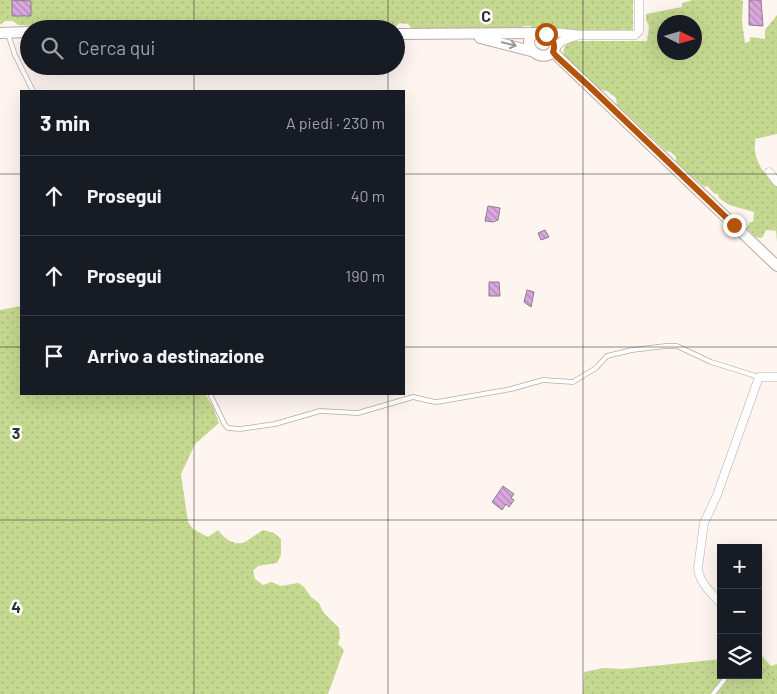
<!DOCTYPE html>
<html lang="it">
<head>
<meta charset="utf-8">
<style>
	:root { --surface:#171b24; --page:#242831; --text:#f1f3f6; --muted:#9ea1a6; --line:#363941 }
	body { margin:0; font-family:Barlow,sans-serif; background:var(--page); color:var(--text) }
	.controls { position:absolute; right:15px; bottom:15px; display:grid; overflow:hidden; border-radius:0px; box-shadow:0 5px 20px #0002 }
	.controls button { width:45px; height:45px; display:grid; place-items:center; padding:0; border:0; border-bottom:1px solid var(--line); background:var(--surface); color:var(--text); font:25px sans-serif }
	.compass { position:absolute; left:657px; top:15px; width:45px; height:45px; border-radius:50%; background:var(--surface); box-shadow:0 5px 20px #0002; rotate:95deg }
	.stop { position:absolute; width:15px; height:15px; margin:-11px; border:4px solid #b45309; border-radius:50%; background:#fff }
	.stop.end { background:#b45309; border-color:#fff; box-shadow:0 1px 5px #0008 }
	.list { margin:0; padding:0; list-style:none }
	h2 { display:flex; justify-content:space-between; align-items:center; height:65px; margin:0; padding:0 20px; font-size:21px }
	h2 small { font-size:16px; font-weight:400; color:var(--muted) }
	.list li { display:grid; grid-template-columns:32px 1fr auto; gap:15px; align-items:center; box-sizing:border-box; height:80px; padding:0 20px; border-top:1px solid var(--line) }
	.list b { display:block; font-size:19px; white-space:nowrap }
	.list em { font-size:16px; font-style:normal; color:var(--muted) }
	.icon { flex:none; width:28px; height:28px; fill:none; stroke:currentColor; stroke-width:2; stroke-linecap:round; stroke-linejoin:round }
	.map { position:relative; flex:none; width:777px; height:694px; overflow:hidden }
	.search { position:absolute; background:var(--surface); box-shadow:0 5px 20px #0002; left:20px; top:20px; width:385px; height:55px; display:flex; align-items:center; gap:12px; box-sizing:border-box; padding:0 18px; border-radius:28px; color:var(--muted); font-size:19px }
	.panel { position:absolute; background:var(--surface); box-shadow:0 5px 20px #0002; left:20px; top:90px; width:385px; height:305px; border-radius:0px }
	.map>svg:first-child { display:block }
	.grass { fill:url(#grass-dots); fill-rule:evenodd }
	.building { fill:url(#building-back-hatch); stroke:#897f8a }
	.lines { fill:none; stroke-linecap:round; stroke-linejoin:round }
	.service-casing { stroke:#baaba4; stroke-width:5.5 }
	.minor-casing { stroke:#baaba4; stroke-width:9 }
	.secondary-casing { stroke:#baaba4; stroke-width:12 }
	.path { stroke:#a59c99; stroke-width:1; stroke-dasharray:4 2.5; stroke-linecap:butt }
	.service { stroke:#fff; stroke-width:4 }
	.minor { stroke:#fff; stroke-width:8 }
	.secondary { stroke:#fff; stroke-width:10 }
	.oneway { stroke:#9b9896 }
	.route { stroke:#b45309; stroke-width:6 }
	.grid { fill:none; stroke:#37302e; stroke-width:1; stroke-opacity:0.55 }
	.grid-label { font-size:16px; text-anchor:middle; font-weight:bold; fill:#37302e; stroke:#fff; stroke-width:5; stroke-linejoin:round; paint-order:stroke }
</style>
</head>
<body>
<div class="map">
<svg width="777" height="694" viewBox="0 0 777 694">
	<defs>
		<pattern id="grass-dots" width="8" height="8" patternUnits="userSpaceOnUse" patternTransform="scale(1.25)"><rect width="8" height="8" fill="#c5d890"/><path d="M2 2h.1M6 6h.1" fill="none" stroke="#aaba7c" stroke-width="1.8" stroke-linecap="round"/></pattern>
		<pattern id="building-back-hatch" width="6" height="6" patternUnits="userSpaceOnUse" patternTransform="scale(1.25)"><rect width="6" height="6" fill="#d9a6de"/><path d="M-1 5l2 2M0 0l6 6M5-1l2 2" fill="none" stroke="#b188b4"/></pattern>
	</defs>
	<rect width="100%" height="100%" fill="#fef4f0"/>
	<g class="grass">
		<polygon points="0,0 633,0 633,30 535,30 531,26 523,26 520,30 411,28 408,24 399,23 395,28 247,24 246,27 156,26 156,22 38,22 38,26 18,25 13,21 5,21 0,25"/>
		<path d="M693 0H740L743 1 742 22 745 43 750 41V37L765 39V30L777 15V134L755 139C756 143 754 146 755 151 757 166 767 177 777 186V242L776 231 766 230 762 238 756 237 747 228 750 222H753L754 212 729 205 719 198 718 194H715L707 186 704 187 676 162V157L671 152 666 151 617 105 616 98 607 91 600 90 575 66 565 60C562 49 563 44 574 41H647L649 26 646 20V14L682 7V3ZM664 22H694V52H664Z"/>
		<path d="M21 306V394H205L213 407 219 423 195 444 181 474 188 522 193 529 208 537 218 530C223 537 232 545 242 543 246 542 258 533 263 530L274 533 281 539V555L277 563 258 566 253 571 255 579 263 585 271 582 281 586 298 583 304 587 311 597 319 603 323 612 339 628 340 637 338 644 344 650 328 694H0V310Z"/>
		<polygon points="762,656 771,666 777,664 777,694 716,694 724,685 729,675 758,675 758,657"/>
		<polygon points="721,659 721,675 725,675 710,694 583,694 584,672 603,668 623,669"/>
	</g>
	<g class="building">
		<polygon points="12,0 31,1 31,16 12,16"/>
		<polygon points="749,0 761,0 763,26 749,25"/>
		<polygon points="488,206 500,208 498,220 493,222 485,221"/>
		<polygon points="545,230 549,237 541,240 538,233"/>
		<polygon points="489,282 499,282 500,296 489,296"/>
		<polygon points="527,290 534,292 531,307 524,302"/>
		<polygon points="503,486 514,494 511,498 514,500 509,507 506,504 502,510 492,502"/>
	</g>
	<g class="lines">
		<defs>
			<g id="service">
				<polyline points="8,34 15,55 33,91"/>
				<polyline points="210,394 225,425 228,428 240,429 275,424 320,411 358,413 413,397 435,402 443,401 511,389 543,380 573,382 596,368 607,356 632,350 666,346 677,346 711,362 759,377"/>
				<polyline points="713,694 728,675"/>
			</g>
			<g id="minor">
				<polyline points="546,34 553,32 583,35 635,35 639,31 639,0"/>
				<polyline points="555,48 562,41 576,36"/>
				<polyline points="769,172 777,182"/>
				<path d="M721 604C712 593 699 583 698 568L704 523 717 495 759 377H777"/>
			</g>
			<g id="secondary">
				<polyline points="0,33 29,32"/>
				<path d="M540 33C549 35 554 39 555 48 548 64 524 53 530 37L534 34Z"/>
				<polyline points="396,34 540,33"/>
				<polyline points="480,38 531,51"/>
				<polyline points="553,52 777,266"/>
			</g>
		</defs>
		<use href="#service" class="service-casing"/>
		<use href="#minor" class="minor-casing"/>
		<use href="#secondary" class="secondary-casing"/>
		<polyline class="path" points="758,664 777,682"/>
		<use href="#service" class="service"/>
		<use href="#minor" class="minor"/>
		<use href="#secondary" class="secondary"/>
	</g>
	<defs><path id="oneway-shaft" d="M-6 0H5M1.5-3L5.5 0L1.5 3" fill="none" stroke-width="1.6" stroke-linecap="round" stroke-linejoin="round" transform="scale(1.25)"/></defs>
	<use class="oneway" href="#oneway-shaft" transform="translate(509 44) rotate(14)"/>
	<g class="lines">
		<path class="route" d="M546 34C553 39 556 44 553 52L556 56 591 88 734 225"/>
	</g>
	<path class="grid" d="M194 0V29M388 0V29M583 0V694M194 66V91M388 66V91M0 174H21M404 174H777M0 347H21M404 347H777M194 394V694M388 394V694M0 520H777"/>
	<g class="grid-label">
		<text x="486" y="22">C</text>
		<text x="16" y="439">3</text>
		<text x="16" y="613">4</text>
	</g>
</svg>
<div class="controls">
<button>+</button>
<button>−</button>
<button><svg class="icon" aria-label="layers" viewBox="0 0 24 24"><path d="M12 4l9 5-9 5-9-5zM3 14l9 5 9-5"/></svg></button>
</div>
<svg class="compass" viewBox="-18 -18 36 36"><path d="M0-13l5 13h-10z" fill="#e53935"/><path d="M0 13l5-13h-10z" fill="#9ea1a6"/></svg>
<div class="stop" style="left:546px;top:34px"></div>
<div class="stop end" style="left:734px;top:225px"></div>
<div class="search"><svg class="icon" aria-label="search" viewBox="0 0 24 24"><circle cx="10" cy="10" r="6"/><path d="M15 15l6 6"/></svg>Cerca qui</div>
<section class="panel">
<h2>3 min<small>A piedi · 230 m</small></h2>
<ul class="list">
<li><svg class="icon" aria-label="ahead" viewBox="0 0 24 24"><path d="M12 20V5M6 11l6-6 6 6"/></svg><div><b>Prosegui</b></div><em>40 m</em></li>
<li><svg class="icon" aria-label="ahead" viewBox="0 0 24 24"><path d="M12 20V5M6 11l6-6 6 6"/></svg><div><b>Prosegui</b></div><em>190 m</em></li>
<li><svg class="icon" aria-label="arrive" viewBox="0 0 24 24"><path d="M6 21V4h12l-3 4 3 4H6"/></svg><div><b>Arrivo a destinazione</b></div></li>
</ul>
</section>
</div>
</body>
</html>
